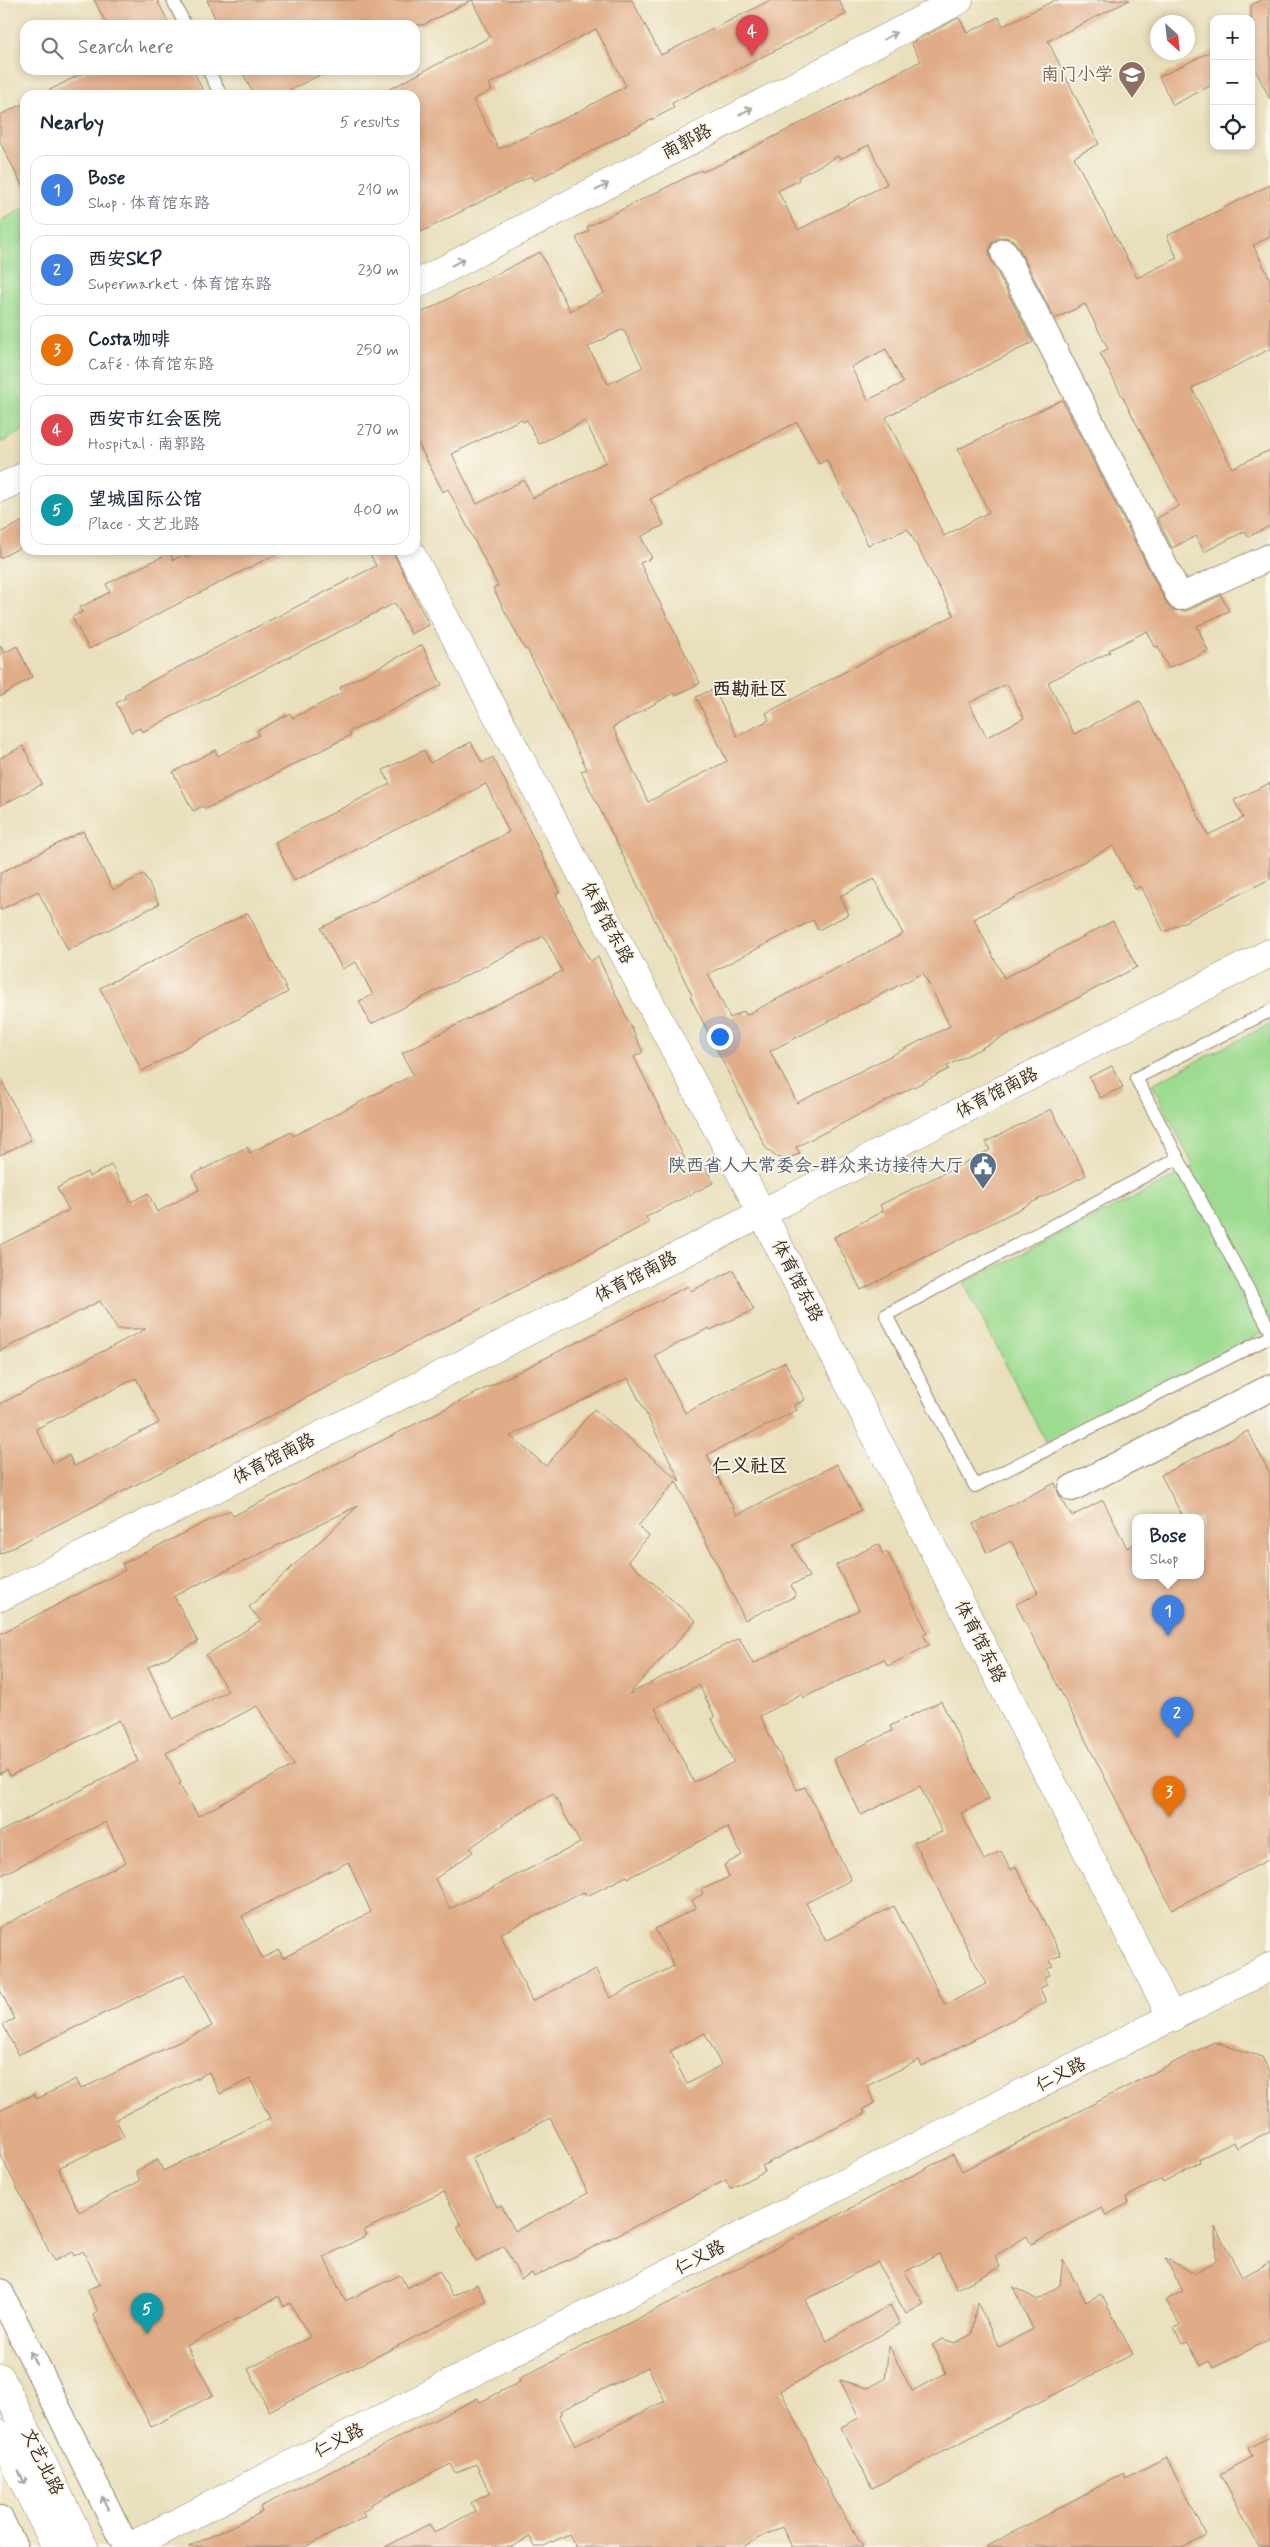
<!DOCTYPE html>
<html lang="en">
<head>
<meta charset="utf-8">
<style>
	:root { --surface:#fff; --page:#f6f6f7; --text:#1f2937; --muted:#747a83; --line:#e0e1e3; --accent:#7c3aed }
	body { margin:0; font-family:Mynerve,"LXGW WenKai TC",sans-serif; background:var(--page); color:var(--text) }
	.controls { position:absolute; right:15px; top:15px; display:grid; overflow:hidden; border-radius:10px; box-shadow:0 2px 8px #0003 }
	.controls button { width:45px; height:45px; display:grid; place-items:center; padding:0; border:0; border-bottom:1px solid var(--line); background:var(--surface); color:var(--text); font:25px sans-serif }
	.compass { position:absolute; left:1150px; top:15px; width:45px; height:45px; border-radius:50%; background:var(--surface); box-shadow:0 2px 8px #0003; rotate:153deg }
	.you { position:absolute; left:719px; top:1036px; width:18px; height:18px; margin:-12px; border:4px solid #fff; border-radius:50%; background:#1a73e8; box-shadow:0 0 0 8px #1a73e833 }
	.badge { display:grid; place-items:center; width:32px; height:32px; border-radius:50%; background:var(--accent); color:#fff; font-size:16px; font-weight:700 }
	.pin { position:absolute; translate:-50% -41px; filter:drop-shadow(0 1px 2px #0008) }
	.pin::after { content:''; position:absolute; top:26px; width:18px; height:15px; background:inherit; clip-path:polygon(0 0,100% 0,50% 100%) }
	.popup { position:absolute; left:1132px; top:1514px; width:72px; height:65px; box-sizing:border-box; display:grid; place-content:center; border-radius:10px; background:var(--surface); filter:drop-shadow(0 1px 4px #0005); font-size:16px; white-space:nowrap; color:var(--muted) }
	.popup b { font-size:19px; color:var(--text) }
	.popup::after { content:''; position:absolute; left:50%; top:100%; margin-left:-10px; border:10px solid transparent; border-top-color:var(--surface) }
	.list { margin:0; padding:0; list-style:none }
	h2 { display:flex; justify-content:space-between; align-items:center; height:65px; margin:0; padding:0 20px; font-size:21px }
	h2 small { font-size:16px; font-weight:400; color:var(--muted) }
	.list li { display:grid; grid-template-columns:32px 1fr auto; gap:15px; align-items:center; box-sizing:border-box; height:70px; margin:0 10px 10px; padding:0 10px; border:1px solid var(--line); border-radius:15px }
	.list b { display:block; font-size:19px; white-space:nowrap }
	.list p { margin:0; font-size:16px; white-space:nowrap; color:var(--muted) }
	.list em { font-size:16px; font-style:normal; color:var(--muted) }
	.icon { flex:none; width:28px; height:28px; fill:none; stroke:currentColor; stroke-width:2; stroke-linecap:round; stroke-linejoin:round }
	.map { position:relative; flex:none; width:1270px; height:2547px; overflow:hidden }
	.search { position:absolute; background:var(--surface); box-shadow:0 2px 8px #0003; left:20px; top:20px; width:400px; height:55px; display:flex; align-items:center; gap:12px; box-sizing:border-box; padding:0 18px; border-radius:15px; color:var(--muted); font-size:19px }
	.panel { position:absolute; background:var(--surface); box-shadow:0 2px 8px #0003; left:20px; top:90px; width:400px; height:465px; border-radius:15px }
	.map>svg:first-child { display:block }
	.green { fill:#9cdb90; stroke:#6c8257 }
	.building { fill:#e0ac87; fill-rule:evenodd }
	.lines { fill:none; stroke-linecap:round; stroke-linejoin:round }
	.lane-casing { stroke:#92846d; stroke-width:14 }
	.street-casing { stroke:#92846d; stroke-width:28 }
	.secondary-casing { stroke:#92846d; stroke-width:29 }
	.lane { stroke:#fff; stroke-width:12 }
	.street { stroke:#fff; stroke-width:26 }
	.secondary { stroke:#fff; stroke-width:28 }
	.oneway { stroke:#a79f9a }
	.labels { text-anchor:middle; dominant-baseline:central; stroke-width:4; stroke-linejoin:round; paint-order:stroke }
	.education-label { font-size:18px; fill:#785e54; stroke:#fbf7ec; text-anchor:end }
	.street-label { font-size:18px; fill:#3b2a1e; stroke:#fbf7ec }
	.service-label { font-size:18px; fill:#4e5e75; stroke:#fbf7ec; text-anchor:end }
	.neighbourhood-label { font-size:19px; font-weight:bold; fill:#3b2a1e; stroke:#fbf7ec }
</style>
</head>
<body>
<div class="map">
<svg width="1270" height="2547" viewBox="0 0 1270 2547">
	<rect width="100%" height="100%" fill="#fbf7ec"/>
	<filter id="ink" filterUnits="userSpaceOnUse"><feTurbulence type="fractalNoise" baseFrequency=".02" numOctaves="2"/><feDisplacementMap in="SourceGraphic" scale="10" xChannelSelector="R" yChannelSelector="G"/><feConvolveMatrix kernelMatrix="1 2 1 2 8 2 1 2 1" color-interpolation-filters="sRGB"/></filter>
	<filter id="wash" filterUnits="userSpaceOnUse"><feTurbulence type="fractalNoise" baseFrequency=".0096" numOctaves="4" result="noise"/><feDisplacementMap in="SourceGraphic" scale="20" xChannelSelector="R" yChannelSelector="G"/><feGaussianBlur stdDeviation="1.12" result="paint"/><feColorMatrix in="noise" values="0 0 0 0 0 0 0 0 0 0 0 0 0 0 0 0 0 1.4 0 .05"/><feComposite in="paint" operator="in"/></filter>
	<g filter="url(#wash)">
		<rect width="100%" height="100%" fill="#e9dfbc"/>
		<g class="green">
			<polygon points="25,208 25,430 0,443 0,221"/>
			<polygon points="1270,1024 1270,1329 1046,1443 964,1283 1194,1167 1152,1084"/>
		</g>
		<g id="blocks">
			<g class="building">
				<polygon points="94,0 157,0 170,25 107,25"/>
				<path d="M207 0H632L661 55 771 0H839L846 14 672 103 674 108 534 181 531 176 415 235V95H378L490 37 472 0 423 25H218ZM596 29 626 86 572 115 499 149 473 100 492 90 489 84Z"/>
				<path d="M1055 0H1130L1048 41 1099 144 1074 157 1137 278 1177 258 1167 236 1270 185V237L1253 245 1270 279V349L1192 388 1232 468 1270 450V526L1248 537 1245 531 1204 552 1196 536 1172 548 1157 518 1179 506 1100 353 1108 349 1085 304 1055 319 1017 245 1013 240 1005 237 998 238 992 243 989 251 990 258 1033 342 886 417 944 536 989 512 958 449 1062 400 1167 604 1172 610 1186 611 1221 595 1229 611 1197 626 1208 651 1168 668 1158 646 1155 647 1147 631 1109 650 1110 652 1048 682 1074 734 1140 701 1208 835 1243 818 1234 800 1270 783V879L1164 932 1141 886 1135 889 1113 846 974 919 1004 978 1113 921 1137 967 947 1066 949 1069 796 1147 800 1154 784 1159 776 1157 766 1148 690 996 692 995 581 771 587 769 527 649 525 650 493 588 498 586 448 489 443 492 415 437V316L540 252 570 311 604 293 576 238 589 231 587 227 701 170 702 172 721 164 921 61 911 43 958 18 960 19 967 33 999 17 1003 26ZM869 145 887 184 798 230 778 191 799 180 798 177 838 156 840 159ZM623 329 643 367 608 384 588 347ZM886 349 903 383 868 400 851 367ZM521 419 523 422 527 420 539 444 585 421 606 462 533 498 524 480 477 504 452 454ZM797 422 819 464 827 460 868 545 908 529 954 615 766 713 769 720 737 736 714 689 696 697 727 761 648 802 613 727 674 693 675 696 700 683 640 563 652 558 641 537 664 525 650 499ZM1007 684 1024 718 987 737 969 703ZM874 879 903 934 746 1015 744 1011 730 1018 708 974 813 920 818 930 849 914 840 896ZM923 973 950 1026 797 1103 770 1051Z"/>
				<polygon points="1261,0 1270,0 1270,99 1251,61 1251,5"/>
				<polygon points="1214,50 1214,84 1173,105 1159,77"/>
				<polygon points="89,70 193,70 205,95 40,95"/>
				<polygon points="241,70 330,70 280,95 254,95"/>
				<polygon points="25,103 25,191 0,142 0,115"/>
				<polygon points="25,520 25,545 0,558 0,533"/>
				<polygon points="203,550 284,550 89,649 72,617 82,612 79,608 110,592 106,584 170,553 173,560 184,554 187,558"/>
				<polygon points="368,550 392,550 429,625 411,634 395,603 142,732 140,728 131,732 116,703 126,698 124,695 376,566"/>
				<polygon points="0,645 4,653 17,646 32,677 0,697"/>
				<polygon points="422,645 442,685 349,732 351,735 227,799 205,809 203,806 193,811 173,772 215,750 218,756 259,735 257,731 290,713 293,718 342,693 340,687"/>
				<path d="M471 742 482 763 493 757 560 892 556 894 590 961 598 957 643 1052 634 1057 689 1167 702 1160 713 1183 646 1217 649 1223 0 1554V1404L146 1329H117L100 1301 0 1351V1245L69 1210 57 1188 87 1172 89 1177 111 1165 131 1202 148 1193 157 1212 199 1190 192 1175 247 1147 250 1153 291 1132 293 1136 413 1075 402 1053 562 971 544 936 371 1024 359 1001 373 995 356 962 342 969 321 928 509 832 486 784 294 881 275 842 390 784 383 770 424 750 430 763ZM136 1378 159 1423 74 1466 69 1455 53 1463 36 1429Z"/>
				<polygon points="23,746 42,784 0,806 0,758"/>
				<polygon points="83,831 113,890 144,874 159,904 68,950 38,891 0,910 0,873"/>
				<polygon points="248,913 288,992 142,1071 100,988"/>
				<polygon points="1112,1066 1123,1087 1100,1098 1089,1077"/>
				<polygon points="0,1077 31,1140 0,1155"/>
				<polygon points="1051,1109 1086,1175 861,1290 834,1237 883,1211 880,1205 990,1150 986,1142"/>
				<path d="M733 1270 754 1310 710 1330 709 1328 655 1355 685 1413 785 1362 805 1400 794 1405 797 1410 707 1455 737 1515 837 1464 861 1510 793 1545 809 1577 791 1585 796 1596 745 1620 676 1481 638 1526 649 1536 628 1561 696 1621 629 1694 739 1638 753 1664 859 1610 836 1565 878 1544 883 1554 887 1552 905 1587 927 1632 923 1634 929 1645 888 1666 884 1659 803 1698 801 1694 760 1716 797 1790 805 1787 851 1880 806 1903 826 1941 894 1906 945 2005 986 1984 914 1842 942 1832 920 1786 861 1815 834 1759 892 1731 890 1726 941 1701 989 1799 961 1813 984 1860 1001 1851 1011 1870 1016 1867 1061 1955 1050 1960 1053 1966 1047 1969 1050 1975 1044 1978 1047 1985 1040 1988 1046 2002 922 2066 919 2060 867 2086 875 2103 863 2109 865 2113 762 2166 765 2171 730 2189 726 2180 534 2277 532 2273 521 2279 504 2246 476 2262 457 2227 461 2225 444 2192 412 2207 364 2230 367 2235 324 2257 345 2301 400 2275 407 2288 439 2271 453 2296 477 2284 486 2301 269 2411 248 2369 310 2337 290 2303 284 2307 279 2296 187 2346 213 2395 151 2427 93 2315 98 2311 87 2290 100 2284 83 2251 74 2256 72 2252 54 2261 0 2154V2111L34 2094 37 2099 76 2079 81 2089 212 2026 185 1974 18 2055 3 2024 15 2019 0 1990V1927L126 1862 105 1822 0 1876V1832L138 1761 119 1720 29 1767 10 1776 7 1770 0 1774V1634L125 1570 122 1564 230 1510 233 1516 688 1286 691 1291ZM628 1378 680 1481 594 1409 546 1466 510 1436ZM358 1506 249 1607 261 1621 206 1655 228 1691 173 1719 148 1667 198 1642 174 1596ZM699 1685 715 1717 712 1719 734 1762 694 1782 655 1708ZM257 1706 294 1765 198 1816 179 1784 181 1783 166 1753ZM553 1793 580 1843 450 1909 435 1879 473 1852 470 1848 512 1818ZM727 1827 742 1855 724 1865 729 1877 701 1890 703 1894 692 1900 696 1908 655 1929 674 1966 610 1998 596 1970 532 2001 500 1934 574 1896 584 1892 587 1896 627 1876 628 1878ZM348 1862 371 1912 283 1958 279 1950 262 1958 242 1916ZM705 2033 721 2065 687 2084 670 2051ZM209 2072 220 2094 250 2079 270 2118 163 2171 158 2160 136 2171 140 2181 79 2212 58 2168 124 2137 116 2119ZM550 2118 588 2193 515 2231 501 2205 497 2207 472 2158Z"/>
				<polygon points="1248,1431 1270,1474 1270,1859 1172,1909 1016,1604 1038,1593 1011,1541 987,1553 973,1524 1055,1483 1059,1495 1072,1516 1103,1500 1127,1548 1136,1543 1136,1575 1200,1575 1200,1517 1183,1517 1161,1475"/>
				<path d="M1214 2042 1262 2057 1270 2072V2131L1237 2148 1234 2142 1199 2159 1200 2162 1163 2182 1161 2179 1126 2197 1129 2203 1106 2215 1102 2208 1031 2244 1027 2236 995 2256 1000 2267 957 2289 939 2254 905 2272 924 2304 906 2314 877 2262 805 2300 827 2341 890 2305 900 2324 781 2391 835 2500 863 2547H792L782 2527 742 2547H576L569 2534 542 2547H535L530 2537 511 2547H385L429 2524 434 2533 475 2511 471 2503 490 2493 476 2464 456 2473 451 2464 414 2482 369 2505 371 2507 362 2512 365 2517 305 2547H188L262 2512 260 2507 478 2398 480 2402 520 2382 518 2379 736 2269 953 2154 962 2171ZM648 2367 665 2401 575 2446 559 2415 561 2414 560 2411Z"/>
				<polygon points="1215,2227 1242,2277 1270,2262 1270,2339 1213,2368 1209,2361 1200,2366 1188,2342 1182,2344 1174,2328 1180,2325 1166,2300 1183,2291 1165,2258 1194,2273 1216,2261"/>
				<polygon points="1063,2259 1086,2302 1101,2294 1133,2354 872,2488 841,2427 859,2418 840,2380 868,2388 885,2379 889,2346 912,2391 946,2373 932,2345 943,2339 955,2343 972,2334 977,2302 999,2347 1033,2329 1013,2287 1038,2300 1060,2285"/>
				<polygon points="1270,2437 1270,2547 1259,2547 1221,2474 1252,2457 1248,2448"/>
				<polygon points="1166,2457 1206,2535 1182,2547 986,2547 1124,2473 1126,2478"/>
			</g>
		</g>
	</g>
	<g filter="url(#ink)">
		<use href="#blocks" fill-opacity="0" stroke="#92846d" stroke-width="1"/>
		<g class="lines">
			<defs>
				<g id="lane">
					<polyline points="173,0 185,25"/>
					<polyline points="208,70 221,95"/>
					<polyline points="1178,1158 1136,1078 1270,1011"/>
					<polyline points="1270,1330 1178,1158 886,1315 975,1486 1270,1337"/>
				</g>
				<g id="street">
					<polyline points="1004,252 1180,597 1270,557"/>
					<polyline points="1072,1488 1270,1388"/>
					<polyline points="0,2292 126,2547"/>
					<polyline points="0,2519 14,2547"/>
				</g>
				<g id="secondary">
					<polyline points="415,285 959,0"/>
					<polyline points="0,488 25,476"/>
					<polyline points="409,550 762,1213 1172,2018"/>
					<polyline points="0,1597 733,1228 1270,953"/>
					<polyline points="0,2377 84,2547"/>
					<polyline points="0,2434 56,2547"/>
					<polyline points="129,2547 1270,1967"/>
				</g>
			</defs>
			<use href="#lane" class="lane-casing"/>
			<use href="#street" class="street-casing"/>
			<use href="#secondary" class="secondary-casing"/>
			<use href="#lane" class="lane"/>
			<use href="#street" class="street"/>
			<use href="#secondary" class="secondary"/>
		</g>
		<defs><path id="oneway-shaft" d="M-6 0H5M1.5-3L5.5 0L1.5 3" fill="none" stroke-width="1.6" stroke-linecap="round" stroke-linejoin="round" transform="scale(1.25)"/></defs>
		<g class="oneway">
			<use href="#oneway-shaft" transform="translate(890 36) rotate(-28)"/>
			<use href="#oneway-shaft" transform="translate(746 111) rotate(-28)"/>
			<use href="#oneway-shaft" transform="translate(602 187) rotate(-28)"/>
			<use href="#oneway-shaft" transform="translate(458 262) rotate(-28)"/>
			<use href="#oneway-shaft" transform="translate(33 2358) rotate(-116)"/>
			<use href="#oneway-shaft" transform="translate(22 2478) rotate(64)"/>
			<use href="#oneway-shaft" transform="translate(105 2503) rotate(-116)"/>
		</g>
	</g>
	<defs>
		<symbol id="school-pin" viewBox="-11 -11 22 30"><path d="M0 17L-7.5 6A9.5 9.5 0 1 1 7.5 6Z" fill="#8d6e63" stroke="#fbf7ec"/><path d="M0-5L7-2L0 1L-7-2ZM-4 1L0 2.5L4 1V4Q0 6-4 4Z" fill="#fff"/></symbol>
		<symbol id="civic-pin" viewBox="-11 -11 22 30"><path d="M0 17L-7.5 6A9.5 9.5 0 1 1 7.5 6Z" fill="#5c6f8a" stroke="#fbf7ec"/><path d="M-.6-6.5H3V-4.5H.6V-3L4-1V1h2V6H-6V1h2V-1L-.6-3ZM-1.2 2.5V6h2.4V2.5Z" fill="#fff"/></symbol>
	</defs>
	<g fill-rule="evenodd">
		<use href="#school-pin" x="1116" y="59" width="32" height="43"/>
		<use href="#civic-pin" x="967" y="1150" width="32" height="43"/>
	</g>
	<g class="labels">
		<g class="education-label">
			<text x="1113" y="75">南门小学</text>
		</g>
		<g class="street-label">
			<text transform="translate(687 142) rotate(-28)">南郭路</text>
			<text transform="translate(607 923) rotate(62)">体育馆东路</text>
			<text transform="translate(997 1093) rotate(-27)">体育馆南路</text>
			<text transform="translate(636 1277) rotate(-27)">体育馆南路</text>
			<text transform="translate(797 1281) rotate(63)">体育馆东路</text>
			<text transform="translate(274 1459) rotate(-27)">体育馆南路</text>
			<text transform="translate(980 1642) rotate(63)">体育馆东路</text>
			<text transform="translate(1061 2075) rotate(-27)">仁义路</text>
			<text transform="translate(700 2258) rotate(-27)">仁义路</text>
			<text transform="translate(339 2441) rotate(-27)">仁义路</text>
			<text transform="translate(42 2462) rotate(64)">文艺北路</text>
		</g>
		<g class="service-label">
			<text x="964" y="1166">陕西省人大常委会-群众来访接待大厅</text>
		</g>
		<g class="neighbourhood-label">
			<text x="750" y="689">西勘社区</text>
			<text x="750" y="1466">仁义社区</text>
		</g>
	</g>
</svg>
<div class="controls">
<button>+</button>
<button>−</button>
<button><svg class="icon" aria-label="locate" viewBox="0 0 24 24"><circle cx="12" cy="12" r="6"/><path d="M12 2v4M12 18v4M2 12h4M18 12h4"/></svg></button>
</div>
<svg class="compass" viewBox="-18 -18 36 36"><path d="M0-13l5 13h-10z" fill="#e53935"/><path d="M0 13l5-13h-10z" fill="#747a83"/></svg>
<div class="you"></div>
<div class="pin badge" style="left:1168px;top:1636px;background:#3f7fe0">1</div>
<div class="popup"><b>Bose</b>Shop</div>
<div class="pin badge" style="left:1177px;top:1738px;background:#3f7fe0">2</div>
<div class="pin badge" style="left:1169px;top:1817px;background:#e8710a">3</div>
<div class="pin badge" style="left:752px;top:56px;background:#e0444e">4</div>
<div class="pin badge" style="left:147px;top:2334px;background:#0f9aa8">5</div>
<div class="search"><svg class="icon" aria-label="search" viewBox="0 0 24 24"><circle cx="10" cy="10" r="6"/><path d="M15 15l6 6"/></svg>Search here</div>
<section class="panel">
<h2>Nearby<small>5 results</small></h2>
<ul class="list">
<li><span class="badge" style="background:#3f7fe0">1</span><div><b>Bose</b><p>Shop · 体育馆东路</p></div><em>210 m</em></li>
<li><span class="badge" style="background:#3f7fe0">2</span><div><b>西安SKP</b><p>Supermarket · 体育馆东路</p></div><em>230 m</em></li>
<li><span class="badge" style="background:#e8710a">3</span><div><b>Costa咖啡</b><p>Café · 体育馆东路</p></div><em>250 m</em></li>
<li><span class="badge" style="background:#e0444e">4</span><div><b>西安市红会医院</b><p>Hospital · 南郭路</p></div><em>270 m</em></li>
<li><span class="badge" style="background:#0f9aa8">5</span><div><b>望城国际公馆</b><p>Place · 文艺北路</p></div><em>400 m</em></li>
</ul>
</section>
</div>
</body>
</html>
